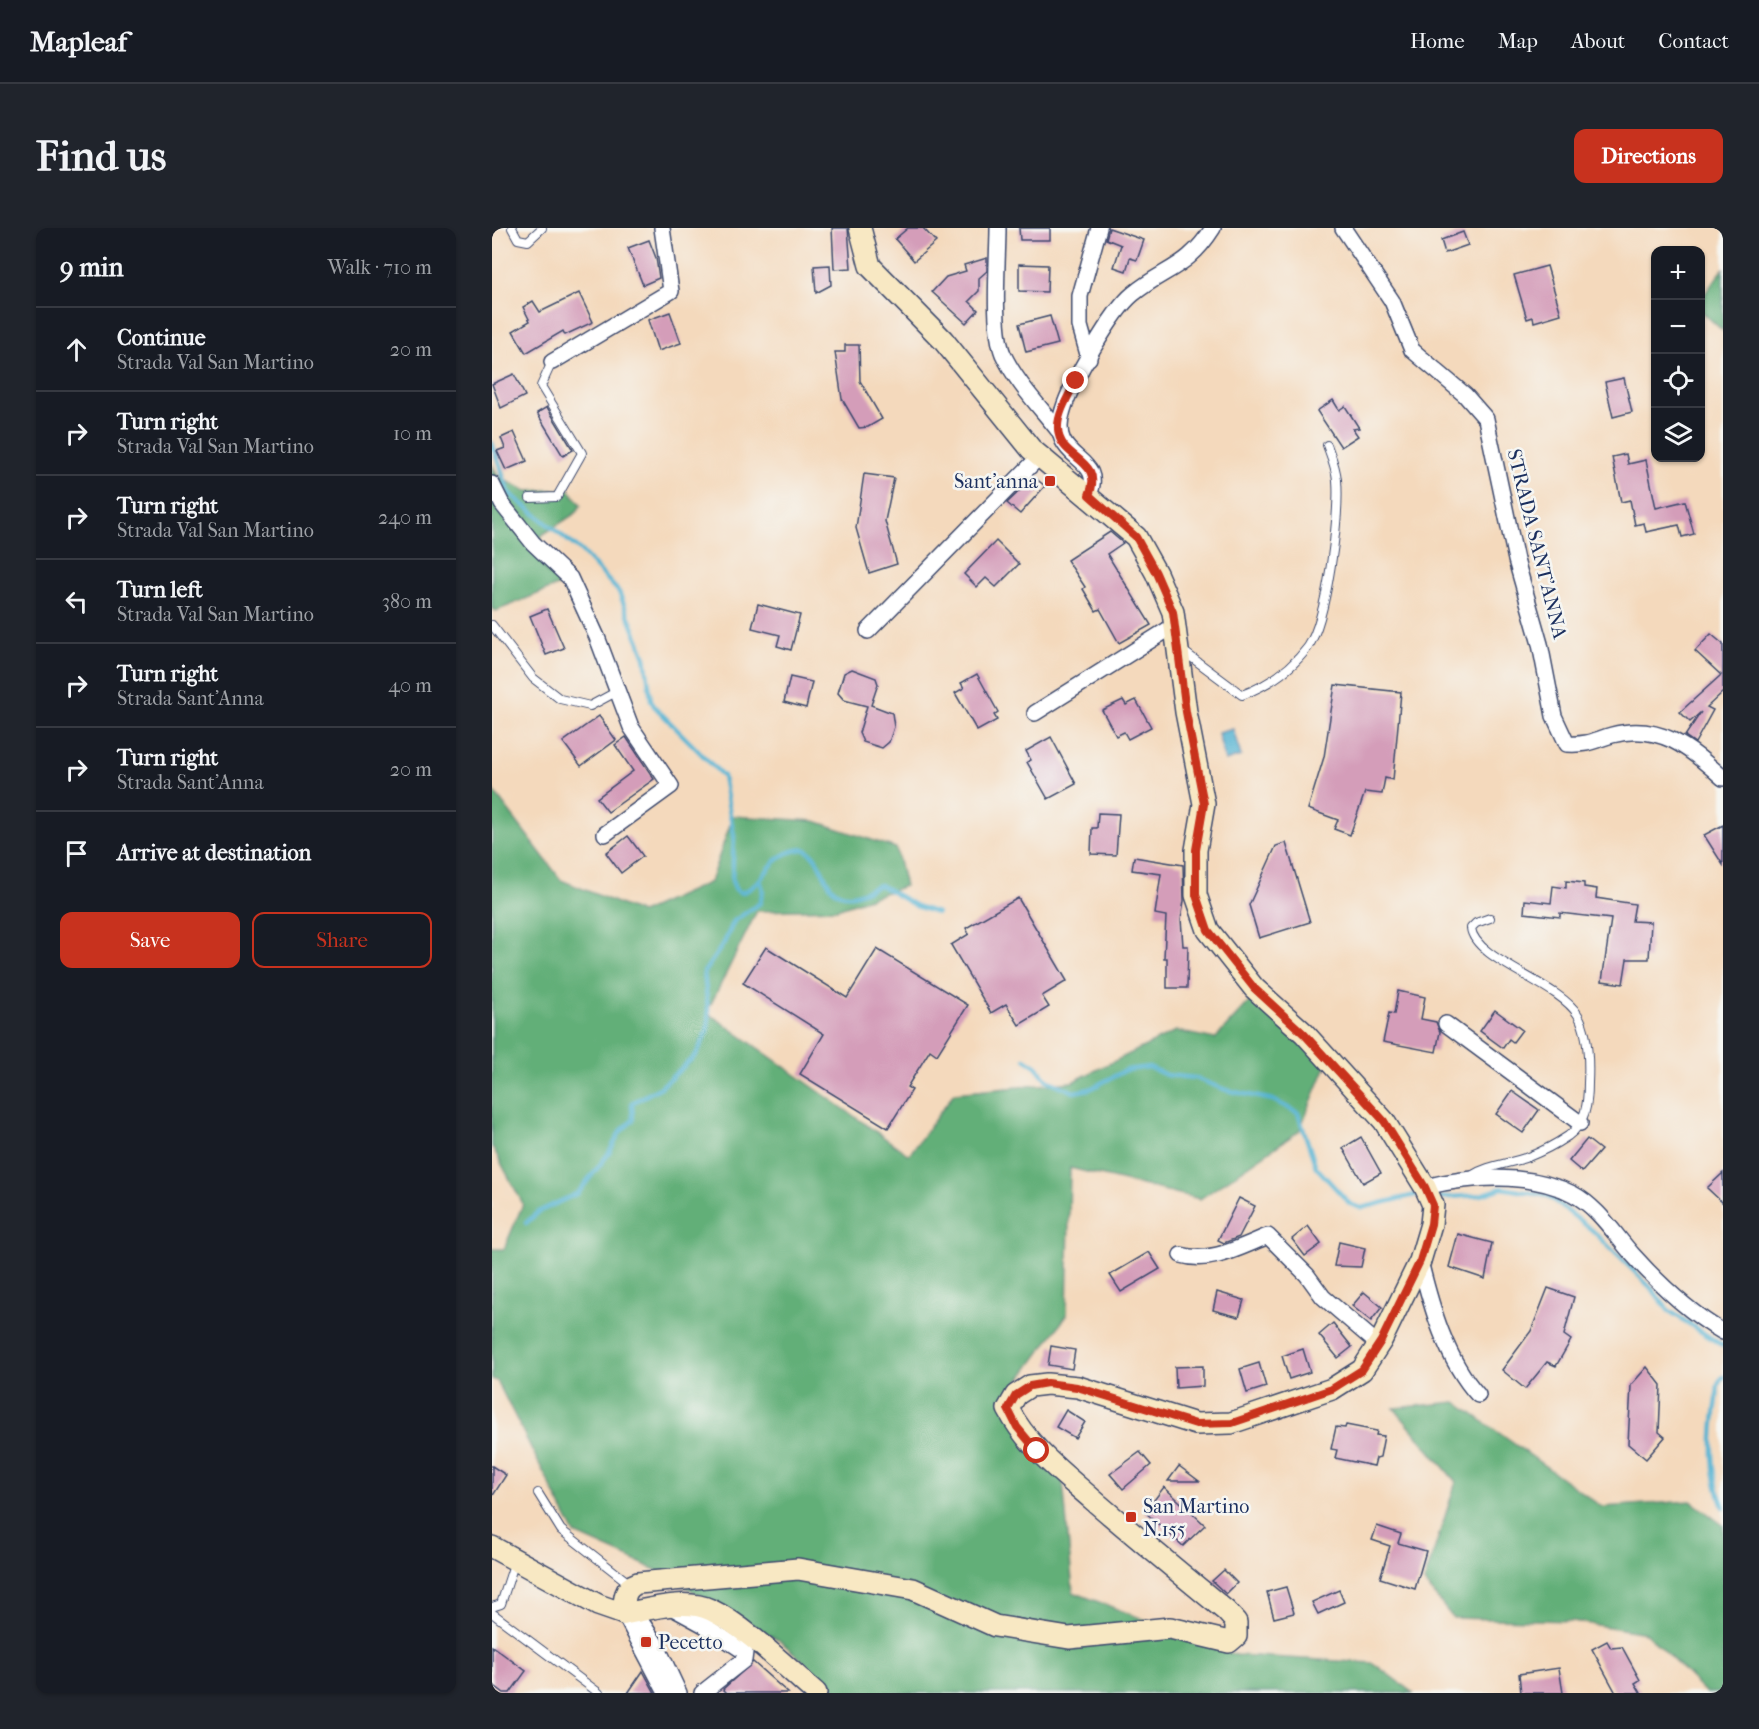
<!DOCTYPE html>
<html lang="en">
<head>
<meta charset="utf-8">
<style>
	:root { --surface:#171b24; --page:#20242c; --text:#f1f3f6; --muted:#9ea1a6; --line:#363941; --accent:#c8321e }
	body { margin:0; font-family:"IM FELL French Canon",serif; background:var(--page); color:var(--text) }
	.controls { position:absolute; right:18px; top:18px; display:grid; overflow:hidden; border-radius:12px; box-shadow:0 2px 4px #0004 }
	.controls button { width:54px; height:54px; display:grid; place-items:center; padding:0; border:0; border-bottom:2px solid var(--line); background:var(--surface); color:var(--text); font:30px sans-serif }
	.stop { position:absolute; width:18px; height:18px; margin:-14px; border:4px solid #c8321e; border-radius:50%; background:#fff }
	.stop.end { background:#c8321e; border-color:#fff; box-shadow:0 2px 6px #0008 }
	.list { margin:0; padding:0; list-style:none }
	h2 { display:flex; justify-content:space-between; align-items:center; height:78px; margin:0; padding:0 24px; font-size:26px }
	h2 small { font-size:20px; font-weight:400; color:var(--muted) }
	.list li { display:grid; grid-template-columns:39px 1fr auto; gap:18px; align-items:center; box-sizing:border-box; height:84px; padding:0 24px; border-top:2px solid var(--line) }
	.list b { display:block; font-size:22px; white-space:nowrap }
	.list p { margin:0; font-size:20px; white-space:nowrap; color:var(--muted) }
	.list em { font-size:20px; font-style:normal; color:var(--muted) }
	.actions { display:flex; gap:12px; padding:18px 24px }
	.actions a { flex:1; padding:14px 0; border:2px solid var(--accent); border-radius:12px; text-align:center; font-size:21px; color:var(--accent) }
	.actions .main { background:var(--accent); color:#fff }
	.icon { flex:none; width:33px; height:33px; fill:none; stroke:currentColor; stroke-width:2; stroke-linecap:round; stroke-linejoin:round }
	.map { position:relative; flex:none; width:1231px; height:1465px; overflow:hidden; border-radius:12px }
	header { display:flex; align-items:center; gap:36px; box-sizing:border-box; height:84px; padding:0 30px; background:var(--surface); border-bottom:2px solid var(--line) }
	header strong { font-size:28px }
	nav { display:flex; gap:33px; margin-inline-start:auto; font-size:21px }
	.intro { display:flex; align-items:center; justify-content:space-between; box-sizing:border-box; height:144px; padding:0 36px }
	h1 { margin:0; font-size:42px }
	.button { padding:15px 27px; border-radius:12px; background:var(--accent); color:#fff; font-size:21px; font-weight:700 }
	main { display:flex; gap:36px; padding:0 36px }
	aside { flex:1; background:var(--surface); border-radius:12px; box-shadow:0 2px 4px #0004 }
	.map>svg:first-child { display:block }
	.forest { fill:#62af78; stroke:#3e6f6b; stroke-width:1.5 }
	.water { fill:#54b3d2; stroke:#387198; stroke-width:1.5 }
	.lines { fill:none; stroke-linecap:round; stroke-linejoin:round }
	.stream { stroke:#54b3d2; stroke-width:4.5 }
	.building { fill:#d49db9 }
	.lane-casing { stroke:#3c486c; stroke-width:10 }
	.street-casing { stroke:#3c486c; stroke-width:18 }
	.secondary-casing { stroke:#3c486c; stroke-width:24 }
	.lane { stroke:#fff; stroke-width:8 }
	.street { stroke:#fff; stroke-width:15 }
	.secondary { stroke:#f8e8c3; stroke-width:21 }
	.route { stroke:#c8321e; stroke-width:8 }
	.poi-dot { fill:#c8321e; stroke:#f6f6f2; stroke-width:2 }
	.labels { text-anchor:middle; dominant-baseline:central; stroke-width:5; stroke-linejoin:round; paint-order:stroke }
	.poi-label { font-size:20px; fill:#1b2f5e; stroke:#f6f6f2; text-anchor:start }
	.street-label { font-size:20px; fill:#1b2f5e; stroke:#f6f6f2 }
</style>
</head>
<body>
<header>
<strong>Mapleaf</strong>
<nav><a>Home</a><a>Map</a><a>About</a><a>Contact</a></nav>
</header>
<div class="intro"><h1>Find us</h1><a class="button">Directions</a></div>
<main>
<aside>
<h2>9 min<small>Walk · 710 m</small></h2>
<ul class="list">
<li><svg class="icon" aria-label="ahead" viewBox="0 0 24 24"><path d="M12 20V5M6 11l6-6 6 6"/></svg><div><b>Continue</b><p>Strada Val San Martino</p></div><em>20 m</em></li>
<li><svg class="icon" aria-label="right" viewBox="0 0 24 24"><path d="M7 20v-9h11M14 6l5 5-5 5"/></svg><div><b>Turn right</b><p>Strada Val San Martino</p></div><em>10 m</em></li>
<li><svg class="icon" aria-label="right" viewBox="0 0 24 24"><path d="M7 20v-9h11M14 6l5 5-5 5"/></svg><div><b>Turn right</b><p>Strada Val San Martino</p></div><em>240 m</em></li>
<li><svg class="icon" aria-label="left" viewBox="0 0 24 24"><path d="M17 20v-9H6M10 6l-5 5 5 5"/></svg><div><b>Turn left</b><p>Strada Val San Martino</p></div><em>380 m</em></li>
<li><svg class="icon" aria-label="right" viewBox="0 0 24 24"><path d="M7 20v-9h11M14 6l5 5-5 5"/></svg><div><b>Turn right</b><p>Strada Sant'Anna</p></div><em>40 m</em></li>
<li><svg class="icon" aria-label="right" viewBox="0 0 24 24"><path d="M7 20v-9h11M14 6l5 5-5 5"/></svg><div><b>Turn right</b><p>Strada Sant'Anna</p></div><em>20 m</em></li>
<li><svg class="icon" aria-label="arrive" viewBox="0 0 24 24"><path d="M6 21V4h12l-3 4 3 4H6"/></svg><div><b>Arrive at destination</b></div></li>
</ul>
<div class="actions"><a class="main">Save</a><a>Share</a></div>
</aside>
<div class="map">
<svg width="1231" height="1465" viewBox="0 0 1231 1465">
	<rect width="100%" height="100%" fill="#f6f6f2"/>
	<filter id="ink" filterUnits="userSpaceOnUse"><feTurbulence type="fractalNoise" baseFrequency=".0167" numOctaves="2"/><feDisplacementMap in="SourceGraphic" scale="12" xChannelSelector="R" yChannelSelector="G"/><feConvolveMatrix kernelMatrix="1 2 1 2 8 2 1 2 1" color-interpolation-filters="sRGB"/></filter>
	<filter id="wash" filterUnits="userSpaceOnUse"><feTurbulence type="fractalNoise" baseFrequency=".008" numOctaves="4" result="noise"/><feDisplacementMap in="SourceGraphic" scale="24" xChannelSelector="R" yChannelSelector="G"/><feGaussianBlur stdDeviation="1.35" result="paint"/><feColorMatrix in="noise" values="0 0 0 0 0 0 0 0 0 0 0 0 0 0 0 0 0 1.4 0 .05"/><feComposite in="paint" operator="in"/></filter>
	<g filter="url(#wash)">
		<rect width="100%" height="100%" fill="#f4d9bc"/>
		<g class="forest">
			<polygon points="1231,41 1231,103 1208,82 1209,71"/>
			<polygon points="0,236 6,249 35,263 77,261 89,277 84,285 50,307 49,318 56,325 70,356 4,383 0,380"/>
			<polygon points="0,561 69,652 149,685 218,654 241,588 323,593 404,620 413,658 345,681 265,683 215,784 417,927 462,865 580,854 684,803 723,811 758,773 835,836 807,903 708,971 578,940 575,1087 521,1161 570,1242 581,1364 744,1427 881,1435 921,1465 348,1465 287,1412 162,1341 83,1306 5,1153 0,1151 0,1021 12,1021 31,976 0,918"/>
			<polygon points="964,1174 1110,1279 1199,1273 1231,1297 1231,1465 1214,1465 1154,1405 1080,1393 961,1390 932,1354 964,1254 902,1180"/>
		</g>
		<polygon class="water" points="741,501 749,528 733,533 726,505"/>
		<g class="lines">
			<g class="stream">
				<path d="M0 215 17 265 89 323 127 364 153 429 159 472 162 478 231 548 242 608 240 653 243 661 249 665C278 654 273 626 311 621 334 627 329 671 360 667 370 666 378 659 388 657L424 678 445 685"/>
				<polyline points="533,831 544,838 555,852 582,864 598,861 634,842 657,839 674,847 703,850 734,862 781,872 806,885 824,939 858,976 869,980 923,967 929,968"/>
				<polyline points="943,970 989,967 1010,960 1056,968 1100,1002 1160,1061 1176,1082 1231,1118"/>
				<polyline points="34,995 46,984 86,965 117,925 128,904 141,892 140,875 169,859 204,827 215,804 217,791 212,744 232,715 242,693 268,675 271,662 268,652"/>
				<path d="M1231 1149C1224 1155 1226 1162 1225 1171 1219 1208 1218 1243 1231 1279"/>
			</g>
		</g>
		<g id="blocks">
			<g class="building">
				<polygon points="340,0 356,0 359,40 342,41"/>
				<polygon points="416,0 431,0 444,14 422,33 403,11"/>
				<polygon points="527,0 558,0 558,12 528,12"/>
				<polygon points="617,0 652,12 645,32 638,30 634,43 622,39 629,17 614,11"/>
				<polygon points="971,4 976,17 953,25 949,12"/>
				<polygon points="157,12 164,30 167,50 151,57 136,20"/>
				<polygon points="495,30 495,43 487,50 487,63 477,73 486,82 474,95 440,64 454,49 474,43 472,37"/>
				<polygon points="527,36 556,37 555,64 527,63"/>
				<polygon points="338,37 339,57 324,65 322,38"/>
				<polygon points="1055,38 1069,86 1042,94 1041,89 1035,91 1022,47"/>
				<polygon points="87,65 101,94 73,107 71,103 34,125 21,103 38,93 31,79 41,73 48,84"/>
				<polygon points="178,84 189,115 166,123 156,92"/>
				<polygon points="558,88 566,116 534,124 527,96"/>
				<polygon points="353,117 367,117 368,153 390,191 376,199 367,200 350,171 343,124 353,124"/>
				<polygon points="22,146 33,168 9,180 0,156"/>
				<polygon points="1132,150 1140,184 1121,189 1113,154"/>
				<polygon points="841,172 847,182 853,178 867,200 861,201 866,208 849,219 825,183"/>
				<polygon points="55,179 81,222 71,228 45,185"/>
				<polygon points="22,204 35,233 14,242 5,223 13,220 9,210"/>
				<polygon points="1134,226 1136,236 1154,232 1164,280 1193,273 1202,306 1190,309 1187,297 1154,304 1152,295 1143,297 1138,272 1129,274 1120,229"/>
				<polygon points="372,246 402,250 393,293 405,336 377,345 364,300"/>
				<polygon points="542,249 553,258 528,286 515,275"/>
				<polygon points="618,304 631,315 615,326 659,397 627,415 608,381 604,383 591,361 593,359 575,332"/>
				<polygon points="504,313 527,336 504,359 494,350 485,359 472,346"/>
				<polygon points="266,376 308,387 299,422 285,418 288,407 260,400"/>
				<polygon points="55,381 72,420 54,427 38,388"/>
				<polygon points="1219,406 1231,416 1231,464 1215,479 1221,482 1203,515 1193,508 1209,484 1198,494 1188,484 1229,447 1203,423"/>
				<polygon points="360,441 384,450 386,456 379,477 400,485 402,499 397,514 390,520 371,514 367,505 375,478 352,472 346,465 352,445"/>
				<polygon points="485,446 506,484 502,487 505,492 485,503 463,465 472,460 469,455"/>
				<polygon points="298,449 320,454 314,480 292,474"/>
				<polygon points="843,457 909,464 901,552 893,550 890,566 873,564 858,607 842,601 846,592 816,581 832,529"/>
				<polygon points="631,472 634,477 644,472 659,499 636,511 632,504 624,508 610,482"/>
				<polygon points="107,488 124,512 89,538 71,514"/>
				<polygon points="134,509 162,551 116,584 105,570 141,543 123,517"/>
				<polygon points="559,509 584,556 556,571 535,534 539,532 534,523"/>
				<polygon points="606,585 627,586 624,627 599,626 600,600 605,600"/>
				<polygon points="1231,597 1231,637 1212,607"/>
				<polygon points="136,608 151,628 129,645 114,625"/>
				<polygon points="794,615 818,694 767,710 757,677 784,618"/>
				<polygon points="642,629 691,637 692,673 689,691 691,718 696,718 695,760 675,760 675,730 672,730 674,688 663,686 669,646 640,642"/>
				<polygon points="1074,653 1092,655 1092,659 1105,661 1104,670 1143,676 1140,693 1159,694 1157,731 1135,731 1131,756 1110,753 1119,691 1068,685 1068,689 1032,685 1033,672 1059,675 1061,658 1074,660"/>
				<polygon points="526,670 575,753 550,768 557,779 527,797 514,776 499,785 459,717 477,706 474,700"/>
				<polygon points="274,719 355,770 385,721 476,777 445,827 438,822 415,859 420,862 396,900 308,846 332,806 251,755"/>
				<polygon points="906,763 933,769 929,791 944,794 948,804 944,824 891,814 897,785 902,786"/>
				<polygon points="1003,782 1030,802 1021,814 1017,811 1011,820 988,803"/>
				<polygon points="1020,863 1047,882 1031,905 1004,886"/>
				<polygon points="869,909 889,945 871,955 851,920"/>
				<polygon points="1095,911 1109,922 1090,944 1077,933"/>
				<polygon points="1231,945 1231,975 1215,960"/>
				<polygon points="747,970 763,978 747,1009 732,1015 726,1012"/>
				<polygon points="816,998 829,1016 813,1028 800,1011"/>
				<polygon points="966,1006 1000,1015 993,1051 957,1039"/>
				<polygon points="847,1014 873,1020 869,1039 842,1038"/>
				<polygon points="657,1024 668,1041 629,1064 618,1047"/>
				<polygon points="1056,1060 1082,1069 1072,1107 1079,1112 1064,1138 1055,1134 1033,1161 1010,1142 1039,1103"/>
				<polygon points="725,1064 752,1072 747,1089 721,1082"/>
				<polygon points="872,1064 890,1079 879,1093 860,1078"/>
				<polygon points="841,1095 860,1119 846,1130 827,1107"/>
				<polygon points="559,1118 583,1122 580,1141 556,1137"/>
				<polygon points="811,1121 818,1144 797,1151 790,1128"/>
				<polygon points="767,1135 774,1159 755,1165 748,1141"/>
				<polygon points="711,1138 711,1158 684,1160 683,1139"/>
				<polygon points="1155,1139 1169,1157 1167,1204 1173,1209 1154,1231 1136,1216 1139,1157"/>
				<polygon points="574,1182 593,1194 583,1210 564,1199"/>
				<polygon points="854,1197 885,1203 884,1207 892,1208 888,1229 884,1230 882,1238 843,1230 845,1222 839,1221 844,1199 853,1200"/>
				<polygon points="648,1224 659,1237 631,1261 618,1246"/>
				<polygon points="0,1238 14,1247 0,1269"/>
				<polygon points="687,1238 707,1253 676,1253"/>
				<polygon points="672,1259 713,1297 691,1318 653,1284"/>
				<polygon points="885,1298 909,1306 906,1315 934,1323 923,1361 888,1350 898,1318 880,1312"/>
				<polygon points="732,1342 745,1355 734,1366 720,1353"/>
				<polygon points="794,1359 802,1385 782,1390 775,1364"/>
				<polygon points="847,1362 852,1374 826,1386 820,1374"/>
				<polygon points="1115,1413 1119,1420 1130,1419 1148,1452 1143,1455 1149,1465 1124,1465 1100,1421"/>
				<polygon points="0,1418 34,1443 18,1465 12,1465 0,1456"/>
				<polygon points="261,1434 296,1465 235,1465 231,1461"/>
				<polygon points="1067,1440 1071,1465 1029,1465 1027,1446"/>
				<polygon points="151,1443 163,1465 136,1465"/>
			</g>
		</g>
	</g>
	<g filter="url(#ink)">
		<use href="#blocks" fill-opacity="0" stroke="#3c486c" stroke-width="1.5"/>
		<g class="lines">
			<defs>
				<g id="lane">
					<polyline points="20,0 26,11 36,13 50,0"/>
					<polyline points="38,270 65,269 90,225 49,158 60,134"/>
					<polyline points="0,397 41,450 68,471 98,478 124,464"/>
					<path d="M691 423 750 467C776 457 799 442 816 419 835 391 848 287 845 252 844 239 839 228 835 217"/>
					<path d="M979 948C996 937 1017 936 1036 929 1049 924 1064 916 1076 908 1094 895 1096 875 1096 855 1097 834 1097 806 1086 787 1067 755 982 732 979 700L984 695 998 690"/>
					<polyline points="46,1265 69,1302 138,1356"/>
					<polyline points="0,1379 9,1376 23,1333"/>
					<polyline points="0,1385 107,1465"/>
				</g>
				<g id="street">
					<path d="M506 0C506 31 500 100 511 126 524 154 547 178 566 202"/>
					<path d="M851 0 900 73 920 122 973 167 994 191 1024 332 1048 416 1062 488 1075 516C1097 517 1100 513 1120 507 1167 494 1198 520 1231 550"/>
					<polyline points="597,130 588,98 588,68 607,0"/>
					<polyline points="60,134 179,63 170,0"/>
					<polyline points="0,256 10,276 41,315 78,350 105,409 139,499 179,558 113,606"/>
					<path d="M597 267C615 225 554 235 571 182 579 155 620 83 641 66 674 39 695 41 721 0"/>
					<polyline points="376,403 547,229"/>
					<polyline points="543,485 683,397"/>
					<polyline points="954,796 1088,895"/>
					<path d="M933 959C978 948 1038 944 1081 966 1106 979 1123 1007 1141 1027 1167 1056 1198 1085 1231 1104"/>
					<path d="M689 1027C719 1036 748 1019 776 1008L815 1047 831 1069 887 1117"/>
					<path d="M928 1033C939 1078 954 1132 986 1167"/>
					<polyline points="177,1378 212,1397 253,1424 252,1432 210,1465"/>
					<polyline points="132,1386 152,1398 165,1418 187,1465"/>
					<polyline points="134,1389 174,1465"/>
				</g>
				<g id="secondary">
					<polyline points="0,1319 106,1377 132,1386"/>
					<path d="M132 1386C132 1372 131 1360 146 1355L306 1341 421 1361 503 1398 577 1410 678 1400 737 1414 744 1408V1394L734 1383C689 1346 644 1309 600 1271 568 1243 536 1219 516 1181L524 1167 538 1158 555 1156 586 1159 704 1196 739 1195 840 1161 870 1142 889 1113 928 1033 939 996 941 977 933 959 892 893 812 805 762 760 716 702 704 667V622L712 576 694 484 681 384 664 345 644 309 539 221 451 112 378 38 368 0"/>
					<path d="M132 1386C159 1381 193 1370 219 1382 253 1398 295 1440 324 1465"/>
				</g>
			</defs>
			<use href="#lane" class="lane-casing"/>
			<use href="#street" class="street-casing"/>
			<use href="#secondary" class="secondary-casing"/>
			<use href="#lane" class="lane"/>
			<use href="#street" class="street"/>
			<use href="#secondary" class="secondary"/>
		</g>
	</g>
	<g class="lines" filter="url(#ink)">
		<path class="route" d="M545 1223 525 1199 516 1181 524 1167 538 1158 555 1155 585 1159 704 1196 740 1195 840 1161 870 1142 889 1113 928 1033 939 996 941 977 933 959 892 893 812 806 762 760 716 702 704 667V622L712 576 694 484 681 384 664 345 644 309 597 267C613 230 567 232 566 201 565 186 577 167 584 153"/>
	</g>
	<g class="poi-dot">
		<rect x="552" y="247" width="12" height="12" rx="3"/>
		<rect x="633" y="1283" width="12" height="12" rx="3"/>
		<rect x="148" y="1408" width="12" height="12" rx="3"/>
	</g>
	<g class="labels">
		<g class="poi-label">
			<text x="546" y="253" text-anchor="end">Sant'anna</text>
			<text x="651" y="1278">San Martino<tspan x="651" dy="23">N.155</tspan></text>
			<text x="166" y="1414">Pecetto</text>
		</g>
		<g class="street-label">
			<text transform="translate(1045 316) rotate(76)">STRADA SANT'ANNA</text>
		</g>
	</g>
</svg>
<div class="controls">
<button>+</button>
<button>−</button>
<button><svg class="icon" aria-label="locate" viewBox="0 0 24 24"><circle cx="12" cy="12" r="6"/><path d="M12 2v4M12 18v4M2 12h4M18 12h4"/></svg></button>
<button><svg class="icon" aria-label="layers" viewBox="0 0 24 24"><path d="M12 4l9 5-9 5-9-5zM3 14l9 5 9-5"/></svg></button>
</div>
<div class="stop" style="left:545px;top:1223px"></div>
<div class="stop end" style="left:584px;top:153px"></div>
</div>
</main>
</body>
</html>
